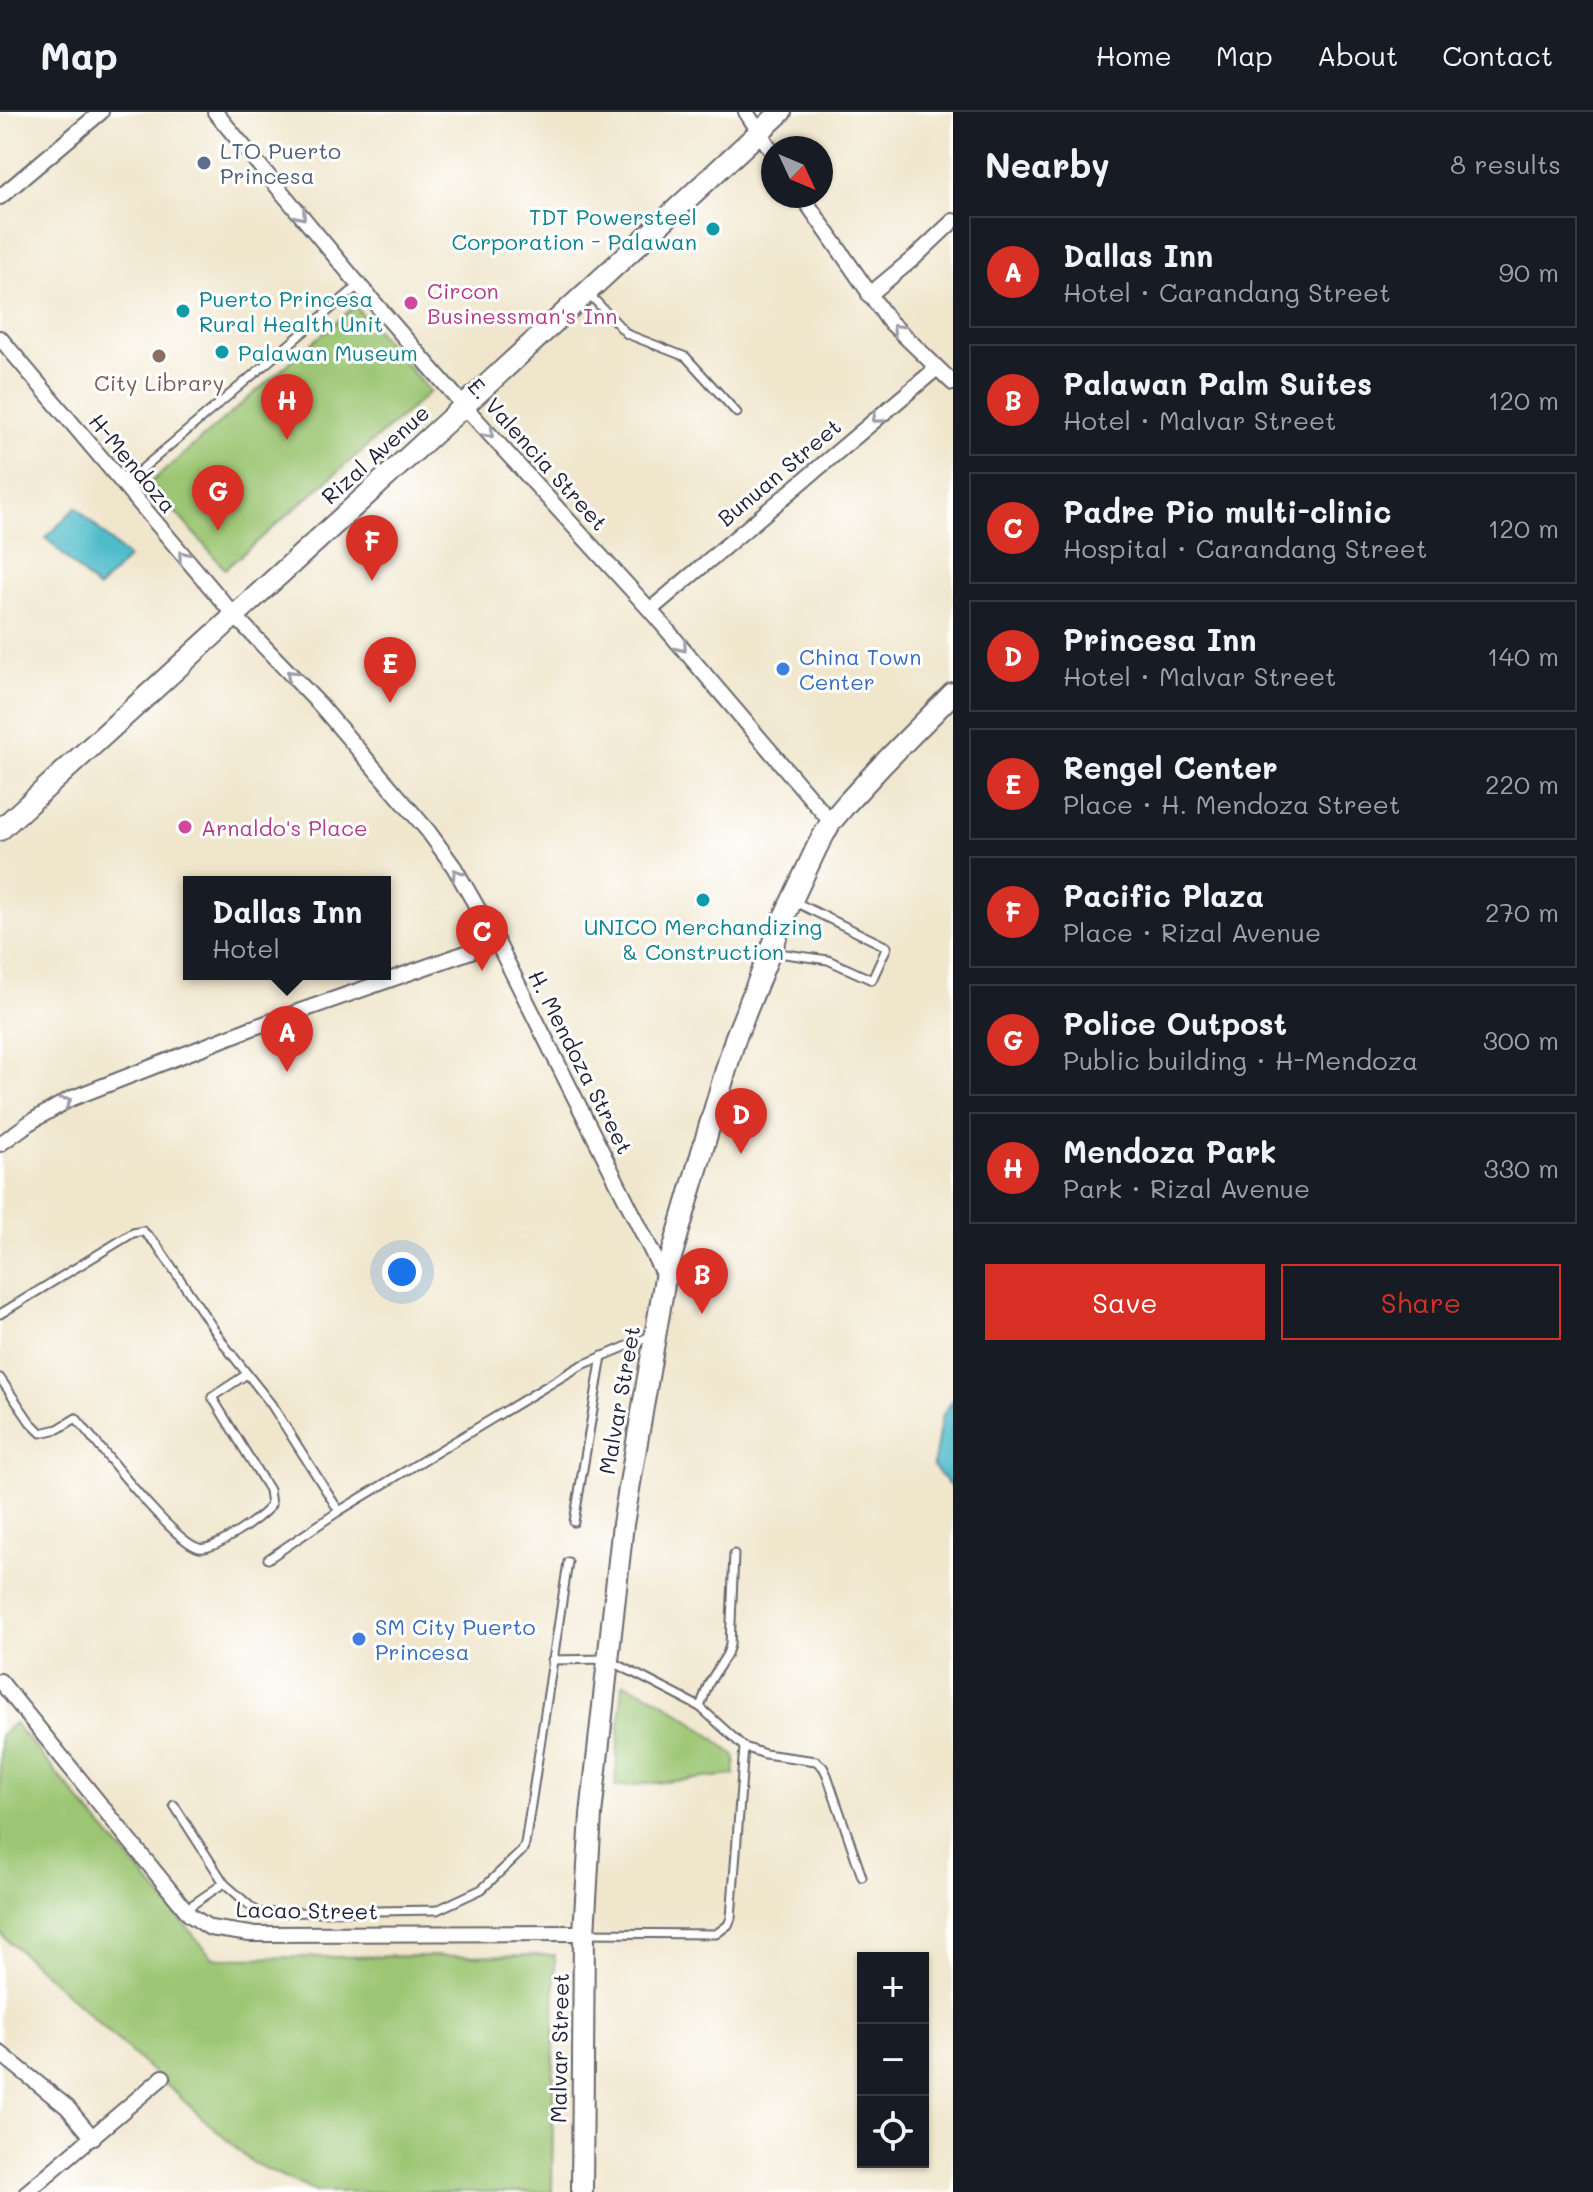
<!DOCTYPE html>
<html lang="en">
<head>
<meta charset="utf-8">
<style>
	:root { --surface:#171b24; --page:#20242c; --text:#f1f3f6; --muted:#9ea1a6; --line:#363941; --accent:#d93025 }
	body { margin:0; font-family:Mali,sans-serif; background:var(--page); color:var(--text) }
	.controls { position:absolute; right:24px; bottom:24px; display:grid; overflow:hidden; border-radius:0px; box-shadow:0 2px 6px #0004 }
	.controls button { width:72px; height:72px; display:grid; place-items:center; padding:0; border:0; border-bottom:2px solid var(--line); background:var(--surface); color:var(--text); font:40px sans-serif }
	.compass { position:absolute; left:761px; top:24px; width:72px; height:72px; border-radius:50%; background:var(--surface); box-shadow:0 2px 6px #0004; rotate:134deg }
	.you { position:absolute; left:402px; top:1160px; width:28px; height:28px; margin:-20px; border:6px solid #fff; border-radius:50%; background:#1a73e8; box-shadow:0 0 0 12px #1a73e833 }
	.badge { display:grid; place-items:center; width:52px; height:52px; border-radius:50%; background:var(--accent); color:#fff; font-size:26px; font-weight:700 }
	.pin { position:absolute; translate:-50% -66px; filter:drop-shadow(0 2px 4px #0008) }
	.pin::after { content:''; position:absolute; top:42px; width:28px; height:24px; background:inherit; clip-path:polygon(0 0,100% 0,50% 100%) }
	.popup { position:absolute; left:183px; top:764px; width:208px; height:104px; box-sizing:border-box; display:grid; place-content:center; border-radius:0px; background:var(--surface); filter:drop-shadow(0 2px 6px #0005); font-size:26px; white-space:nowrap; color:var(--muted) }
	.popup b { font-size:30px; color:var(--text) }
	.popup::after { content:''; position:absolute; left:50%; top:100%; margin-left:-16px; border:16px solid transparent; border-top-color:var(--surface) }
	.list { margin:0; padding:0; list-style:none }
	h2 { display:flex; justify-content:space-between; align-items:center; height:104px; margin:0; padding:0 32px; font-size:34px }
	h2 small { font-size:26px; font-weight:400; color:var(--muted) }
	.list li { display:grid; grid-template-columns:52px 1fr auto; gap:24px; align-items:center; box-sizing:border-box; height:112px; margin:0 16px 16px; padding:0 16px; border:2px solid var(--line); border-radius:0px }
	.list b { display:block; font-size:30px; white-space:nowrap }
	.list p { margin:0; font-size:26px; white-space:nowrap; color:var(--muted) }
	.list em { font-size:26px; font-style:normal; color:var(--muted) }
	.actions { display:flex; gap:16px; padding:24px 32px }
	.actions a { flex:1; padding:18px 0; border:2px solid var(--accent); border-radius:0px; text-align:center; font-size:28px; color:var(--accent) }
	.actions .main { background:var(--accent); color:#fff }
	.icon { flex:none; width:44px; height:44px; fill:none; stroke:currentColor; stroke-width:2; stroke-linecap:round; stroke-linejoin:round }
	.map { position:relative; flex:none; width:953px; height:2080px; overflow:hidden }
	header { display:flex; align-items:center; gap:48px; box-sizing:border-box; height:112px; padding:0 40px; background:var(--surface); border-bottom:2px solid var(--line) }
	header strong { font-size:38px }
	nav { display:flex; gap:44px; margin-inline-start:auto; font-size:28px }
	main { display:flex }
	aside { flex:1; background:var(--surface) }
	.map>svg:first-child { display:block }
	.green { fill:#9cc673; stroke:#5f7457; stroke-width:2 }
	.water { fill:#50bcca; stroke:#396f82; stroke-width:2 }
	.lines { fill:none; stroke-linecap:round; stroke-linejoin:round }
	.lane-casing { stroke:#6a676e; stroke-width:11 }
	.street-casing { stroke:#6a676e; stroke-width:18 }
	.secondary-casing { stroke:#6a676e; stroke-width:24 }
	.lane { stroke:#fff; stroke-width:7 }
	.street { stroke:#fff; stroke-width:14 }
	.secondary { stroke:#fff; stroke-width:20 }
	.oneway { stroke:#9c9ca7 }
	.service-dot { fill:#5c6f8a; stroke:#fff; stroke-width:3 }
	.culture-dot { fill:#0f9aa8; stroke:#fff; stroke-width:3 }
	.hotel-dot { fill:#d1479c; stroke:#fff; stroke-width:3 }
	.education-dot { fill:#8d6e63; stroke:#fff; stroke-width:3 }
	.shop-dot { fill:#3f7fe0; stroke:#fff; stroke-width:3 }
	.labels { text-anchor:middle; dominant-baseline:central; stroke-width:6; stroke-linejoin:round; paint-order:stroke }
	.service-label { font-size:22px; fill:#4e5e75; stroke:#fff; text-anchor:start }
	.culture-label { font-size:22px; fill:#0d838f; stroke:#fff; text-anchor:start }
	.hotel-label { font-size:22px; fill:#b23c85; stroke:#fff; text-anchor:start }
	.education-label { font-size:22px; fill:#785e54; stroke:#fff }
	.street-label { font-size:22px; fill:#22223b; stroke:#fff }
	.shop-label { font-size:22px; fill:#366cbe; stroke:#fff; text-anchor:start }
</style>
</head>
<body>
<header>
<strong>Map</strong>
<nav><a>Home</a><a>Map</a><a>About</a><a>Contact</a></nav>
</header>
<main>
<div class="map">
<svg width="953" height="2080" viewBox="0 0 953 2080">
	<rect width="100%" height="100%" fill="#fff"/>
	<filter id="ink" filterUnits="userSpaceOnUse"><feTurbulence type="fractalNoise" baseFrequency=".0125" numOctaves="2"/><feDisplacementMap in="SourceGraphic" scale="16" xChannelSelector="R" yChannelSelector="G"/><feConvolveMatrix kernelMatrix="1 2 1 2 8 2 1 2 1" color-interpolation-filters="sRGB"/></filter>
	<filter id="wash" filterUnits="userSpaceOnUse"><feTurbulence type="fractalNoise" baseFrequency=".006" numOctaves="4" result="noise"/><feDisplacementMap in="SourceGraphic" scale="32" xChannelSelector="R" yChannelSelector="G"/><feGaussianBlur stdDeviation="1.8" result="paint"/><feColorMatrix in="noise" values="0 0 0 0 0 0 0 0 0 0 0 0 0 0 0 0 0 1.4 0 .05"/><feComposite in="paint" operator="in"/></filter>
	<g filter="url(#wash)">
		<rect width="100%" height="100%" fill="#f0e6cc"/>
		<g class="green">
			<polygon points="355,194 430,280 225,457 150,371"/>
			<path d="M623 1571C667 1587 701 1615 736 1645L734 1663 615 1675Z"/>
			<polygon points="14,1611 213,1846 555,1843 552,2080 316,2080 251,2050 0,1821 0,1624"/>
		</g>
		<g class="water">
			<polygon points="76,395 128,446 98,477 46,426"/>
			<polygon points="953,1288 953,1378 933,1354 942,1304"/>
		</g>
	</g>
	<g filter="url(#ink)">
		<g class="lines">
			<defs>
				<g id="lane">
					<polyline points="589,182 627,222 686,245 737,301"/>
					<polyline points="123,373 359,173"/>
					<polyline points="771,840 828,848 872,868 887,835 793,789"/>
					<polyline points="0,1202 133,1121 143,1119 157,1133 226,1235 271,1292 339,1399"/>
					<path d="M0 1266 30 1310 41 1321 58 1317 76 1306C98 1332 172 1429 199 1436 213 1440 262 1405 271 1393L269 1378 212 1285 247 1262"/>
					<polyline points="574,1410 602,1244"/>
					<polyline points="268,1447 339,1399 580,1254 653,1223"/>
					<polyline points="552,1548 607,1547 700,1595 744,1635 765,1642 816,1649 823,1655 827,1663 862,1765"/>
					<polyline points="700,1595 709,1571 727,1542 730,1533 734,1442"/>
					<polyline points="174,1693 224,1771 258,1801 437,1798 482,1777 522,1739 525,1732 568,1450"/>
					<polyline points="186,1797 224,1771"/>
					<polyline points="585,1821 716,1822 728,1813 731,1806 744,1635"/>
				</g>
				<g id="street">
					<polyline points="215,0 359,173 464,294 650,498 831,710"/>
					<polyline points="746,0 773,41"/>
					<polyline points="802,84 888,208 953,271"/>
					<polyline points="0,85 101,0"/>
					<polyline points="869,183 915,145 953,109"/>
					<polyline points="0,226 234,503 321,594 428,719 454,755 497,830 665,1166"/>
					<polyline points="650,498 937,256"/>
					<polyline points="0,1032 32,1009 70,987 252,916 497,830"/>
					<polyline points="0,1569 190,1803 210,1816 250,1822 584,1821"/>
					<polyline points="0,1941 67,1995 93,2026"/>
					<polyline points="27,2080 163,1965"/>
				</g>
				<g id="secondary">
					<polyline points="0,718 464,294 781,0"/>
					<polyline points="582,2080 584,1821 591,1703 623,1412 665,1166 735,927 785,803 817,735 831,710 847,691 882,653 953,581"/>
				</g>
			</defs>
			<use href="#lane" class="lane-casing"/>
			<use href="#street" class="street-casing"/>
			<use href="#secondary" class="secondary-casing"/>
			<use href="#lane" class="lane"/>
			<use href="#street" class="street"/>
			<use href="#secondary" class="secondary"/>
		</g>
		<defs><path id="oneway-chevron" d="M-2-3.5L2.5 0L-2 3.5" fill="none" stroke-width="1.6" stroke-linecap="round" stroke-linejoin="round" transform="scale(2)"/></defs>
		<g class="oneway">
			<use href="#oneway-chevron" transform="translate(301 103) rotate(50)"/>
			<use href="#oneway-chevron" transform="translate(897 217) rotate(-136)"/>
			<use href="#oneway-chevron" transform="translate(877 306) rotate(140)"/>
			<use href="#oneway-chevron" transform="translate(489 321) rotate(48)"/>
			<use href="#oneway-chevron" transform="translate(183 444) rotate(-130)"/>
			<use href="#oneway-chevron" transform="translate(682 535) rotate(50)"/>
			<use href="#oneway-chevron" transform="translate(291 563) rotate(-134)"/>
			<use href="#oneway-chevron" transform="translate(457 762) rotate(-122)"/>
			<use href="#oneway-chevron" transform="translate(66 990) rotate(-28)"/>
		</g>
	</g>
	<circle class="service-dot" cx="204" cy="51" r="8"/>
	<g class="culture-dot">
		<circle cx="713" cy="117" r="8"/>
		<circle cx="183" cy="199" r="8"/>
		<circle cx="222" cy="240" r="8"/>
		<circle cx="703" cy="788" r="8"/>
	</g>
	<g class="hotel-dot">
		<circle cx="411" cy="191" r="8"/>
		<circle cx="185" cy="715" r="8"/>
	</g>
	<circle class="education-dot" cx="159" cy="244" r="8"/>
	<g class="shop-dot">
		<circle cx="783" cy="557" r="8"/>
		<circle cx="359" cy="1527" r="8"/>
	</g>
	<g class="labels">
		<g class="service-label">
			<text x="220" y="38">LTO Puerto<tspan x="220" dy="25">Princesa</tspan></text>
		</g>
		<g class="culture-label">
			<text x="697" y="104" text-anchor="end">TDT Powersteel<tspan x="697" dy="25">Corporation - Palawan</tspan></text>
			<text x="199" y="186">Puerto Princesa<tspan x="199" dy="25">Rural Health Unit</tspan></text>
			<text x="238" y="240">Palawan Museum</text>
			<text x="703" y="814" text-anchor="middle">UNICO Merchandizing<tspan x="703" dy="25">&amp; Construction</tspan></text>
		</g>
		<g class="hotel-label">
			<text x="427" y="178">Circon<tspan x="427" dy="25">Businessman's Inn</tspan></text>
			<text x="201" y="715">Arnaldo's Place</text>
		</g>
		<g class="education-label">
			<text x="159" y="270">City Library</text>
		</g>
		<g class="street-label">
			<text transform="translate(375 342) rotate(-42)">Rizal Avenue</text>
			<text transform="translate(538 342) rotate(48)">E. Valencia Street</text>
			<text transform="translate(133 351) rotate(50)">H-Mendoza</text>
			<text transform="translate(779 360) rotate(-40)">Bunuan Street</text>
			<text transform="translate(581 950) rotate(63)">H. Mendoza Street</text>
			<text transform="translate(619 1288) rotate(-80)">Malvar Street</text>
			<text transform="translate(307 1798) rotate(1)">Lacao Street</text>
			<text transform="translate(559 1936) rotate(-89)">Malvar Street</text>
		</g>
		<g class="shop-label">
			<text x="799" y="544">China Town<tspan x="799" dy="25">Center</tspan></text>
			<text x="375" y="1514">SM City Puerto<tspan x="375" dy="25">Princesa</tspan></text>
		</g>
	</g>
</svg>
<div class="controls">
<button>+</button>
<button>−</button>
<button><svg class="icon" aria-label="locate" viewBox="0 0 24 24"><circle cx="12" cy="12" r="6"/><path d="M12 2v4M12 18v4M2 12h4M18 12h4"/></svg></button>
</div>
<svg class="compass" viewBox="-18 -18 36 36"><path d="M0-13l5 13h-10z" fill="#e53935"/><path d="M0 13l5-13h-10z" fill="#9ea1a6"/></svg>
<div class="you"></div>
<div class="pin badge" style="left:287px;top:960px">A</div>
<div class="popup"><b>Dallas Inn</b>Hotel</div>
<div class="pin badge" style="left:702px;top:1202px">B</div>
<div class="pin badge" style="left:482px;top:859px">C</div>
<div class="pin badge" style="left:741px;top:1042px">D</div>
<div class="pin badge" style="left:390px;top:591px">E</div>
<div class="pin badge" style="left:372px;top:469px">F</div>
<div class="pin badge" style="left:218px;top:419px">G</div>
<div class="pin badge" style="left:287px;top:328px">H</div>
</div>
<aside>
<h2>Nearby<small>8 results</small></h2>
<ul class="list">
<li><span class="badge">A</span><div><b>Dallas Inn</b><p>Hotel · Carandang Street</p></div><em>90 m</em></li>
<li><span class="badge">B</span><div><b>Palawan Palm Suites</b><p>Hotel · Malvar Street</p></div><em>120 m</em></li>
<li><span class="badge">C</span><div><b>Padre Pio multi-clinic</b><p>Hospital · Carandang Street</p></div><em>120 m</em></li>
<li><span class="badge">D</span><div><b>Princesa Inn</b><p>Hotel · Malvar Street</p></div><em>140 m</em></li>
<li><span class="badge">E</span><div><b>Rengel Center</b><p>Place · H. Mendoza Street</p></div><em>220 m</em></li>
<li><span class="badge">F</span><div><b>Pacific Plaza</b><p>Place · Rizal Avenue</p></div><em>270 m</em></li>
<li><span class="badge">G</span><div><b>Police Outpost</b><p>Public building · H-Mendoza</p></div><em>300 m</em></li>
<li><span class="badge">H</span><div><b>Mendoza Park</b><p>Park · Rizal Avenue</p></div><em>330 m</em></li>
</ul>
<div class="actions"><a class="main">Save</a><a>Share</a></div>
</aside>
</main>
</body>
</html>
